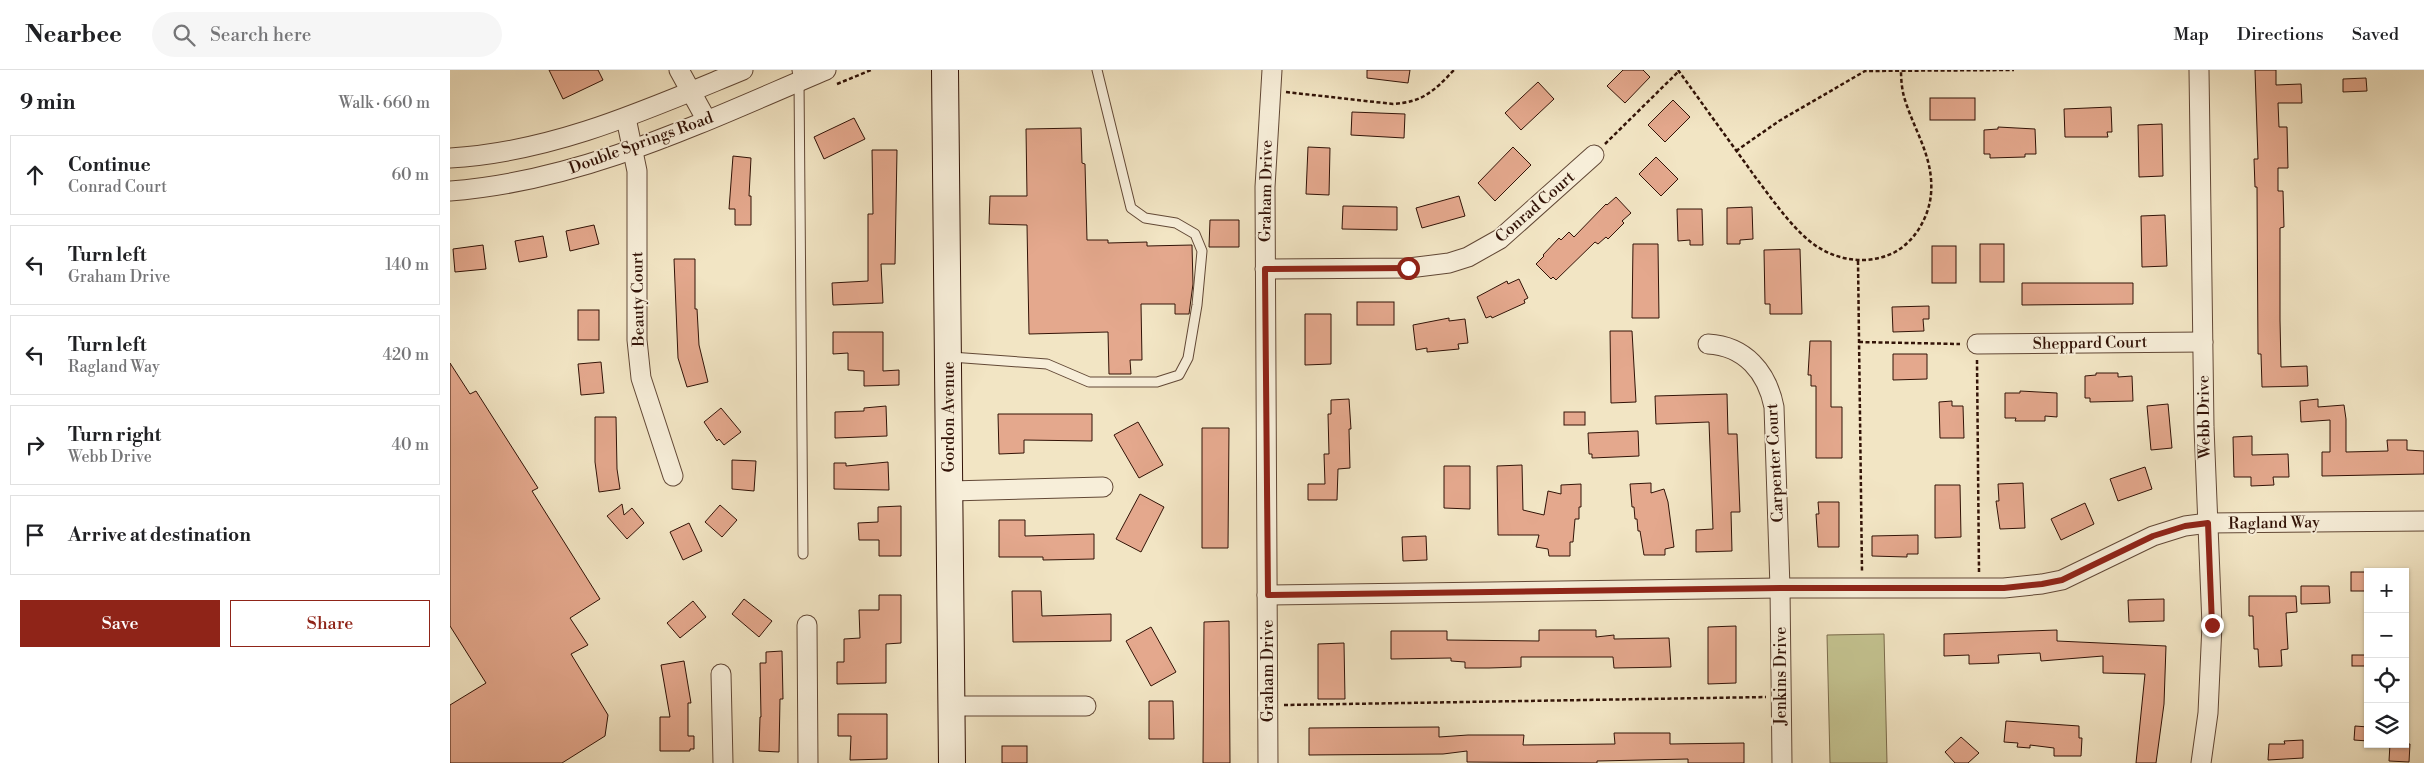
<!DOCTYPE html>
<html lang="en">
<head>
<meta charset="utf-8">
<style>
	:root { --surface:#fff; --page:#f6f6f6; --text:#202124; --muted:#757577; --line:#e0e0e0; --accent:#8f2418 }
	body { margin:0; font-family:"Libre Bodoni",serif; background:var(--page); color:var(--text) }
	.controls { position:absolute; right:15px; bottom:15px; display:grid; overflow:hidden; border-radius:0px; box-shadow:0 1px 4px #0004 }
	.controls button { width:45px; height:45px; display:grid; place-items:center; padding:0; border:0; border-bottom:1px solid var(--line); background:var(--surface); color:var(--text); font:25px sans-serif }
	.stop { position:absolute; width:15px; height:15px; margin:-11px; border:4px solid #8f2418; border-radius:50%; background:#fff }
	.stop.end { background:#8f2418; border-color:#fff; box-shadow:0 1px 5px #0008 }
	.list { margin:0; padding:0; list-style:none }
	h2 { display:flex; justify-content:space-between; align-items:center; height:65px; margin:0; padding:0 20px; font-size:21px }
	h2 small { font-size:16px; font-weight:400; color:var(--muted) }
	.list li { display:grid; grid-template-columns:32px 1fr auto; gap:15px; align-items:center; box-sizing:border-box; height:80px; margin:0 10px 10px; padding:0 10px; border:1px solid var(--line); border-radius:0px }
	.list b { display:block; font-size:19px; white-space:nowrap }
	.list p { margin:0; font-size:16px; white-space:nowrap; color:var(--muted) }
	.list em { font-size:16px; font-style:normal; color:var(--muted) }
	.actions { display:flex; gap:10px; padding:15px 20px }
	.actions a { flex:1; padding:11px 0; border:1px solid var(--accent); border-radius:0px; text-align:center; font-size:18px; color:var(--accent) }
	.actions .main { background:var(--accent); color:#fff }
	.icon { flex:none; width:28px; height:28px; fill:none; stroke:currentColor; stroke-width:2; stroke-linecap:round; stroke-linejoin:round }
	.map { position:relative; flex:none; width:1974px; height:693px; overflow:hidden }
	header { display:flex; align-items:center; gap:30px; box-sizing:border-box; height:70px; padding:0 25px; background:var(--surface); border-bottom:1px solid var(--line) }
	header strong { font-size:24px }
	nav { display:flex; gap:28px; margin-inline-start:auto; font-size:18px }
	.search { width:350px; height:45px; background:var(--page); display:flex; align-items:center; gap:12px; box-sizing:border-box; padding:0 18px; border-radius:28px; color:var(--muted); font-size:19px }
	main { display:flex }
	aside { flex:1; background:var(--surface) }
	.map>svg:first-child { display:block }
	.green { fill:#c3c28f; stroke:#7a6a4b }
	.building { fill:#e4a88d; stroke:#321307 }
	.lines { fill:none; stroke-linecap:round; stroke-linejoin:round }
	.lane-casing { stroke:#624836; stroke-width:11 }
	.street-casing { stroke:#624836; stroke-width:21 }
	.secondary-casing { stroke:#321307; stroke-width:28 }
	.path { stroke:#321307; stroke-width:2.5; stroke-dasharray:4 2.5; stroke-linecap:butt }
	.lane { stroke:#f7eed9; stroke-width:9 }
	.street { stroke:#f7eed9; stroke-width:19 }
	.secondary { stroke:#f7eed9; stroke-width:26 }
	.route { stroke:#8f2418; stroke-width:6 }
	.labels { text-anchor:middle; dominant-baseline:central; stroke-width:4; stroke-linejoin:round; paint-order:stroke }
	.street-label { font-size:16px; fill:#321307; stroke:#f7eed9 }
</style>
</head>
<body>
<header>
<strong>Nearbee</strong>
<div class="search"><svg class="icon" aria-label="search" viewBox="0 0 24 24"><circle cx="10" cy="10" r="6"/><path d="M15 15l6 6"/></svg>Search here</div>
<nav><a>Map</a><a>Directions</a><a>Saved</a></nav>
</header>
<main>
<aside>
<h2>9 min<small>Walk · 660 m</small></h2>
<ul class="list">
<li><svg class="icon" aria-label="ahead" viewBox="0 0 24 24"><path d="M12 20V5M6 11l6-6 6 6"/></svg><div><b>Continue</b><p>Conrad Court</p></div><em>60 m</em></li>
<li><svg class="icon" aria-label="left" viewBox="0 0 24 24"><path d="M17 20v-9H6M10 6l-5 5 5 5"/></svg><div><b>Turn left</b><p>Graham Drive</p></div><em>140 m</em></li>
<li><svg class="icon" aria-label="left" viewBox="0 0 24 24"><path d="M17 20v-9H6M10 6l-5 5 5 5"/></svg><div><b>Turn left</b><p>Ragland Way</p></div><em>420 m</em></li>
<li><svg class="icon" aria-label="right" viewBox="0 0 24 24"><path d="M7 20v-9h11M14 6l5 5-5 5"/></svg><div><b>Turn right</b><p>Webb Drive</p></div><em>40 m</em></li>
<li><svg class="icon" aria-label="arrive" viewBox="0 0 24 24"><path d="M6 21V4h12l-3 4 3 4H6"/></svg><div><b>Arrive at destination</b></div></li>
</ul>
<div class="actions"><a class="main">Save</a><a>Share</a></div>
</aside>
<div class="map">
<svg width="1974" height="693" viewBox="0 0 1974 693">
	<rect width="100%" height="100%" fill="#f2e5c4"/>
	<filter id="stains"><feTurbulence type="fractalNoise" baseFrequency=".004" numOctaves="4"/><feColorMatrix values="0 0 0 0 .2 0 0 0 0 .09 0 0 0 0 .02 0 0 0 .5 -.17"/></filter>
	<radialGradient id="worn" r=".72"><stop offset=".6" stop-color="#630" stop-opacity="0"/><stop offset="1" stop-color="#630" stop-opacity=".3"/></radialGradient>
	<polygon class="green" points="1434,564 1437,693 1380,693 1377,565"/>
	<g class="building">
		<polygon points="99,0 148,0 153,10 113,29"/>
		<polygon points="917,0 960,0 958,13 917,8"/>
		<polygon points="1173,0 1193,0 1200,7 1175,33 1157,16"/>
		<polygon points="1805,0 1826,0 1826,15 1851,14 1852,33 1828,33 1829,57 1837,57 1838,98 1828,98 1828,121 1833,121 1834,157 1830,158 1830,250 1831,297 1857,296 1858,316 1812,317 1811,284 1808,284 1807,117 1805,117 1804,89 1808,89"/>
		<polygon points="1916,8 1917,21 1893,22 1893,9"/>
		<polygon points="1088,12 1104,29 1071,60 1055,43"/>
		<rect x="1480" y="28" width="45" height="22"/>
		<polygon points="1223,30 1240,47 1215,72 1198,55"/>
		<polygon points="1661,37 1662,62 1657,62 1658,67 1615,67 1614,39"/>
		<polygon points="902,42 955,44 954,68 901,65"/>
		<polygon points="404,48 415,69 374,89 364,67"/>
		<polygon points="1712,54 1713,106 1689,107 1688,55"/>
		<polygon points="1548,57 1585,59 1586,84 1575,84 1575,87 1540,88 1540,84 1534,84 1534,60 1548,59"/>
		<polygon points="631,58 632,93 635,94 637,170 658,170 658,173 697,172 697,176 742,175 743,214 739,244 725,244 725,234 691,234 692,290 680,290 681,304 659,304 658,262 579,264 577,155 539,154 540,126 577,126 576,59"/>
		<polygon points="858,77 880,78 879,125 856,124"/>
		<polygon points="1063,77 1081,95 1045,131 1028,113"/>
		<polygon points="422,80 447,80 445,194 431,194 433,233 383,235 382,213 418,211 418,144 423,144"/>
		<polygon points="283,86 301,88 299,126 301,126 301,155 285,155 285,139 279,139"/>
		<polygon points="1206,87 1228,109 1211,126 1189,104"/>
		<polygon points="1009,126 1015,146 972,158 966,138"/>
		<polygon points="1166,127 1181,143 1172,151 1174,153 1158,169 1156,167 1148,174 1145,172 1106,210 1103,207 1101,209 1086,194 1094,186 1093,185 1109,168 1111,170 1119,162 1124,167 1156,134 1157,135"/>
		<polygon points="893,136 947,137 947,160 892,159"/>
		<polygon points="1302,137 1303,169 1290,170 1290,174 1277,174 1277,138"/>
		<polygon points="1227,139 1252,139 1253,175 1240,175 1240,170 1228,171"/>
		<polygon points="1715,145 1717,196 1692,197 1691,146"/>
		<polygon points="760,150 789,150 789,177 759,177"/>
		<polygon points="144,155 149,174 120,181 116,161"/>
		<polygon points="93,166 97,187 69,192 65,171"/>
		<polygon points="1183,174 1208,174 1209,248 1182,248"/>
		<rect x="1530" y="174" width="24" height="38"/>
		<polygon points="33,175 36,199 5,202 3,179"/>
		<rect x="1482" y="176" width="24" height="37"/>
		<polygon points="1350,179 1352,244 1320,244 1320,234 1315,234 1314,180"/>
		<polygon points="224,189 245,189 245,239 247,239 249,275 258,312 237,317 228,288"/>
		<polygon points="1069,209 1078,228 1074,230 1075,233 1042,248 1041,246 1036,248 1027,227 1057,211 1058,214"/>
		<polygon points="1572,213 1683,213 1683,234 1572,235"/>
		<rect x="907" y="232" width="37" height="23"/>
		<polygon points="1479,236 1479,249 1473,249 1474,261 1443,262 1442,237"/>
		<rect x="128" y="240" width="21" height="30"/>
		<polygon points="855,244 881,244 881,294 855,295"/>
		<polygon points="999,248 999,251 1015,249 1018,273 1008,274 1009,279 977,282 977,278 966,280 963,255"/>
		<polygon points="1160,261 1182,261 1186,332 1161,333"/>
		<polygon points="383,262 433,262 433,301 449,300 449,315 414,316 414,301 398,300 398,283 383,284"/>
		<polygon points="1360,271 1381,271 1381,337 1392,337 1392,388 1366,388 1366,316 1361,316 1361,305 1358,305"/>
		<polygon points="1443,284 1477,284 1477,309 1443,310"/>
		<polygon points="151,292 154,323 131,325 128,294"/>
		<polygon points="0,293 20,324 26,321 88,418 82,421 150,529 120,548 138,575 121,584 158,645 155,666 112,693 0,693 0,635 36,613 0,556"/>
		<polygon points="1646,303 1668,303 1668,307 1682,306 1683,331 1640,332 1640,328 1635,328 1635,306 1646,305"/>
		<polygon points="1570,321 1607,323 1607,347 1595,346 1595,351 1565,351 1566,348 1555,348 1555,323 1570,323"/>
		<polygon points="1277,324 1278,364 1287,364 1290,442 1281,442 1282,481 1246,482 1246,460 1263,459 1259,352 1206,354 1205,326"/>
		<polygon points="899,329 901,359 899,359 900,398 888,399 887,430 858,430 858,414 875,414 874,384 879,384 878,344 881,344 881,330"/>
		<polygon points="1868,329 1868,337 1894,335 1896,349 1896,382 1938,381 1937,370 1957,370 1957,380 1974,381 1974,404 1872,406 1872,382 1880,382 1880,350 1851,352 1850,331"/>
		<polygon points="1502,331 1502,336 1513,336 1514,368 1490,368 1489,332"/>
		<polygon points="1718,334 1722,378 1701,380 1697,336"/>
		<polygon points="436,336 437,366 385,368 385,342 414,341 414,338"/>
		<polygon points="271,338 291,362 274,375 269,369 267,371 254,352"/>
		<rect x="1114" y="342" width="21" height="13"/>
		<polygon points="548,344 642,344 642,371 574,370 574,383 549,384"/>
		<polygon points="145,347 166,347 167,399 170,419 149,422 145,392"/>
		<polygon points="688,352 713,395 689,408 664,365"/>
		<polygon points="752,358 779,358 778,478 752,478"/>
		<polygon points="1188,361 1189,386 1142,388 1142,384 1139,384 1138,363"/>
		<polygon points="1802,366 1802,385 1838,384 1839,407 1823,407 1824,415 1801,416 1801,407 1784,407 1783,367"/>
		<polygon points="282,390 306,391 304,421 282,419"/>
		<polygon points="438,392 439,420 384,419 384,393 396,393 396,396"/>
		<polygon points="1072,395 1073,440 1094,445 1098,421 1111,424 1111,415 1131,414 1131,437 1129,437 1129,449 1125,449 1123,472 1120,472 1120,486 1099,486 1098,479 1086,477 1089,465 1048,465 1047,396"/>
		<polygon points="994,396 1020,396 1020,439 994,438"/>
		<polygon points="1695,397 1702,419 1668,431 1660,409"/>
		<polygon points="1201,413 1201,423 1214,419 1218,432 1224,477 1215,479 1215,485 1194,485 1190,461 1188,461 1187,449 1185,449 1184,437 1182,437 1180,414"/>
		<polygon points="1573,413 1575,458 1550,459 1546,431 1549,431 1548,414"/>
		<polygon points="1485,415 1510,415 1511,467 1485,468"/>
		<polygon points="690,424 714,437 691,482 666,469"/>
		<polygon points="1368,432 1389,432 1389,477 1368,477 1366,444 1369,444"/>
		<polygon points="1635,433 1644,454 1611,470 1601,449"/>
		<polygon points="172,434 174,445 182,438 194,453 177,469 157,446"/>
		<polygon points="270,435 287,450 272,467 255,452"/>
		<polygon points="451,436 451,486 429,486 429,470 409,470 408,453 428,452 428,437"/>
		<polygon points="549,450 575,450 575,466 644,464 644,489 593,490 593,487 549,487"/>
		<polygon points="239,453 252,481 233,490 220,462"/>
		<polygon points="1468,465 1468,484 1457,484 1457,487 1422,486 1422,466"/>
		<polygon points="976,466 977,490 953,491 952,467"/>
		<rect x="1901" y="502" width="17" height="19"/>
		<polygon points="1851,516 1879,516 1880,533 1851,534"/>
		<polygon points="562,521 591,521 592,546 661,544 661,571 563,572"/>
		<polygon points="429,525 451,525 451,573 436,574 436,613 387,614 387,592 394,592 394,569 410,568 409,540 429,540"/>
		<polygon points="1799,526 1846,526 1847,542 1836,543 1838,579 1831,580 1832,596 1809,597 1808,579 1804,579 1803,546 1799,546"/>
		<polygon points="294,529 322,551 309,567 282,544"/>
		<polygon points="1714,529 1714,551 1679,552 1678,530"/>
		<polygon points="243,531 256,547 230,568 217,553"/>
		<polygon points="779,551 780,693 753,693 754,552"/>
		<polygon points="1286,556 1286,613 1258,614 1258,557"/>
		<polygon points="701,557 726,602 701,616 676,571"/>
		<polygon points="1089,560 1146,560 1146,567 1164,565 1164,569 1219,568 1221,597 1164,598 1163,587 1071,587 1071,597 1039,598 1015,598 1015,592 1001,591 1001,588 941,589 941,561 997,561 997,570 1089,571"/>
		<polygon points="1607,560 1607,571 1716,576 1714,634 1706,693 1686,693 1695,604 1653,603 1653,586 1591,591 1590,583 1548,585 1549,593 1519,594 1519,585 1494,586 1494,564"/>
		<polygon points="894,573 895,629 868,629 868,574"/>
		<polygon points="332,581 333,629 330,629 329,682 309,681 310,647 311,647 310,593 316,593 316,582"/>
		<rect x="1902" y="585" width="16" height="11"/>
		<polygon points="234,591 241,633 238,633 238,666 244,666 244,679 240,679 240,681 210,681 210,647 220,647 211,595"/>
		<polygon points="699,631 723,631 724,669 699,669"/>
		<polygon points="388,644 437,644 437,689 400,690 401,666 388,666"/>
		<polygon points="1556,651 1629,656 1629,668 1632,668 1631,686 1604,686 1604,678 1580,675 1580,678 1567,677 1568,673 1554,672"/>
		<polygon points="1905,656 1918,657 1918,671 1904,670"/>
		<polygon points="989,657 989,667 1018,665 1074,665 1073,675 1165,674 1164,663 1220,663 1220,674 1294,673 1294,693 1238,693 1238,689 1147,691 1147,693 1017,692 1017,681 993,684 859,685 859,658"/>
		<polygon points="1511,667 1529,683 1518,693 1505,693 1495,682"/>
		<polygon points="1853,670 1853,688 1818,690 1819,674 1835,674 1834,671"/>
		<polygon points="1940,674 1960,674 1959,692 1939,691"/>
		<rect x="552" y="676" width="25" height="17"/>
	</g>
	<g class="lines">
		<defs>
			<g id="lane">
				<polyline points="347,0 349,11 353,484"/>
				<polyline points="501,287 597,294 639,312 707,312 729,305 738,288 747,235 752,181 745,164 726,153 695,148 681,138 647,0"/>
			</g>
			<g id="street">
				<polyline points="229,0 256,49"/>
				<polyline points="1749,0 1754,357 1762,555 1758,643 1751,693"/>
				<polyline points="176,48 187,101 187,270 191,308 223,406"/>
				<path d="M0 88C104 82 198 39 293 0"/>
				<path d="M0 121C133 111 255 51 376 0"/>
				<polyline points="815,199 959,198 999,193 1018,187 1050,169 1144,85"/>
				<path d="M1258 274C1295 276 1317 302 1324 337L1330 518 1332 693"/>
				<polyline points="1527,274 1753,272"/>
				<polyline points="500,421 653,417"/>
				<polyline points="817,525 1330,518 1554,518 1592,514 1612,510 1703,466 1735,456 1758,453 1974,451"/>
				<polyline points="357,555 358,693"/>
				<polyline points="271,604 273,693"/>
				<polyline points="502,636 636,636"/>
				<polyline points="818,693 815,117 822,0"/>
			</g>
			<polyline id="secondary" points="495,0 502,693"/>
		</defs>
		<use href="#lane" class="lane-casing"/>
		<use href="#street" class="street-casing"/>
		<use href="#secondary" class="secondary-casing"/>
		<g class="path">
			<path d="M1228 0C1254 36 1280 72 1306 108 1322 129 1337 151 1357 169 1381 190 1416 197 1445 182 1465 171 1479 147 1481 124 1484 88 1465 62 1455 30 1452 21 1451 10 1451 0"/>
			<polyline points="387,14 421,0"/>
			<path d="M836 22 943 34C973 32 984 21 1004 0"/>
			<polyline points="1155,74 1229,1"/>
			<polyline points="1286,81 1329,51 1415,1 1564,0"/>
			<polyline points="1408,191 1412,502"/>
			<polyline points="1409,272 1510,274"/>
			<polyline points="1527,290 1529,502"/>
			<polyline points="834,635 1316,627"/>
		</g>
		<use href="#lane" class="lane"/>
		<use href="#street" class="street"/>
		<use href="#secondary" class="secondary"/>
	</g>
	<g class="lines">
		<polyline class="route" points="958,198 815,199 818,525 1330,518 1554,518 1592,514 1612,510 1703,466 1735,456 1758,453 1762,555"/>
	</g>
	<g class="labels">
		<g class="street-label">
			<text transform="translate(191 73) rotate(-20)">Double Springs Road</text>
			<text transform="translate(816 121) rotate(-89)">Graham Drive</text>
			<text transform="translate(1085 137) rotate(-41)">Conrad Court</text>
			<text transform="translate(188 229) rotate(-91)">Beauty Court</text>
			<text transform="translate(1640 273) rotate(-1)">Sheppard Court</text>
			<text transform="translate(499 347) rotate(-90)">Gordon Avenue</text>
			<text transform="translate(1754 347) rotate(-91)">Webb Drive</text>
			<text transform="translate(1325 393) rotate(-93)">Carpenter Court</text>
			<text transform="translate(1824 453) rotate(-1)">Ragland Way</text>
			<text transform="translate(818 601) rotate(-90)">Graham Drive</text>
			<text transform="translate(1331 606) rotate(-90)">Jenkins Drive</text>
		</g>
	</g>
	<rect width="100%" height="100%" filter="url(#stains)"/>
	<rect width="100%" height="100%" fill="url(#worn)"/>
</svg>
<div class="controls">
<button>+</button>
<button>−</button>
<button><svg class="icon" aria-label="locate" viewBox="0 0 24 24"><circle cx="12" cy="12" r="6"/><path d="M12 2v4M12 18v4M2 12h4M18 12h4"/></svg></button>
<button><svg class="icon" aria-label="layers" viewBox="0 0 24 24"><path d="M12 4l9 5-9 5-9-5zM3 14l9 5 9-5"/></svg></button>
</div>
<div class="stop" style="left:958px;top:198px"></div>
<div class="stop end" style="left:1762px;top:555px"></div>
</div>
</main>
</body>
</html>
